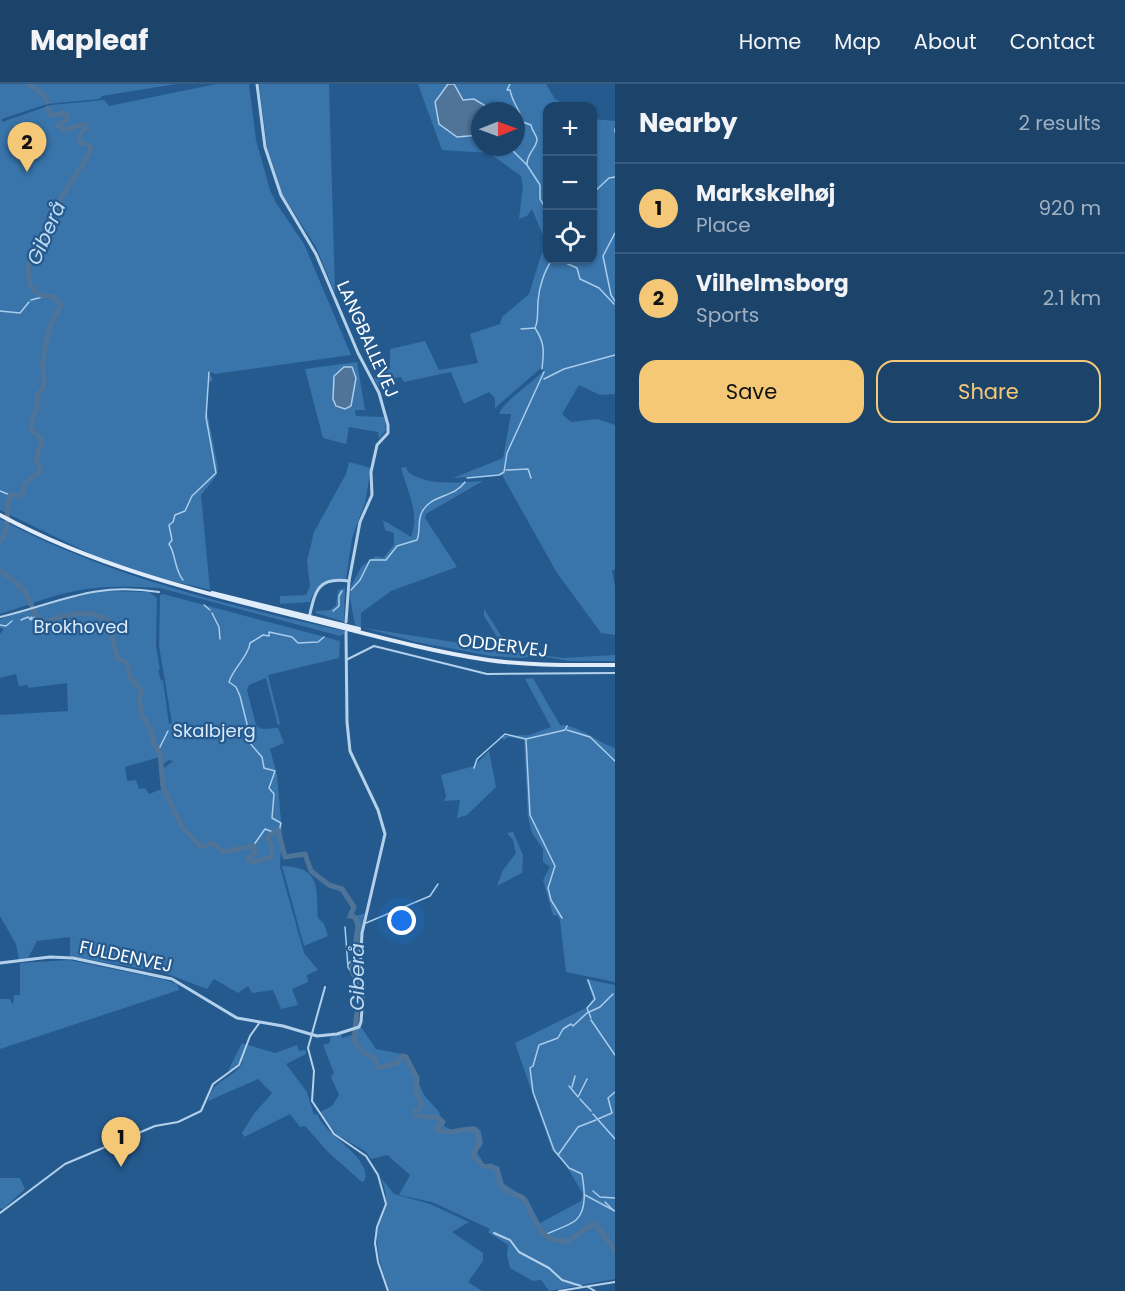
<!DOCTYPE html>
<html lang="en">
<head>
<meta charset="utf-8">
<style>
	:root { --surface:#1c446a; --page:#254b70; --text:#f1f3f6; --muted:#a0b0c1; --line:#3a5c7e; --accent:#f5c878 }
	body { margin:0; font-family:Poppins,sans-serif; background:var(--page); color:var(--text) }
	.controls { position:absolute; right:18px; top:18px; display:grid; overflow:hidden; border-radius:12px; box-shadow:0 2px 4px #0004 }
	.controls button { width:54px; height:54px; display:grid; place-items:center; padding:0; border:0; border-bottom:2px solid var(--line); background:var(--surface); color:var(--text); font:30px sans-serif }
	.compass { position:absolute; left:471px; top:18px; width:54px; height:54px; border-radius:50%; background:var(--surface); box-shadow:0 2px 4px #0004; rotate:89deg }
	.you { position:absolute; left:402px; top:837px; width:21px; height:21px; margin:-15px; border:4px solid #fff; border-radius:50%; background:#1a73e8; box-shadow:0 0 0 9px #1a73e833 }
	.badge { display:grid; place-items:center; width:39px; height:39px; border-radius:50%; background:var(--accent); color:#111; font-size:20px; font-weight:700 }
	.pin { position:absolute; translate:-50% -50px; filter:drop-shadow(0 2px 3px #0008) }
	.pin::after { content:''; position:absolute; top:32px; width:21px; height:18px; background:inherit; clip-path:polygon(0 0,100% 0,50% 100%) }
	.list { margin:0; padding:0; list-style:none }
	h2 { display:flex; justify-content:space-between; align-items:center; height:78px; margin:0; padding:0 24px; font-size:26px }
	h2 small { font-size:20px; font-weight:400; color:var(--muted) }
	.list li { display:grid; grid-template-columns:39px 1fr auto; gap:18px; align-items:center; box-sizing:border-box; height:90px; padding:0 24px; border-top:2px solid var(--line) }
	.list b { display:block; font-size:22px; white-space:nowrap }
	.list p { margin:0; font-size:20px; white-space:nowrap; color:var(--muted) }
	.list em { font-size:20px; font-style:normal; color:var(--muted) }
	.actions { display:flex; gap:12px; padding:18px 24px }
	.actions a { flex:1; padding:14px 0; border:2px solid var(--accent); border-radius:18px; text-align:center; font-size:21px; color:var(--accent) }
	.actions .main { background:var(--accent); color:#111 }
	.icon { flex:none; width:33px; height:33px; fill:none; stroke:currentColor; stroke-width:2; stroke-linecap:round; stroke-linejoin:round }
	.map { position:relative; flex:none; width:615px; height:1207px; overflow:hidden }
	header { display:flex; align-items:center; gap:36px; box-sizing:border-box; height:84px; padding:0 30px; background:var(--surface); border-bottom:2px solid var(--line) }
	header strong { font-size:28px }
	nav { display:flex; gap:33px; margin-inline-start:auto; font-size:21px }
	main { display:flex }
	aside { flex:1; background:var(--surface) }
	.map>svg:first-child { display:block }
	.green { fill:#3974ab; fill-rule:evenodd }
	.water { fill:#4f7498; stroke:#a9cdec; stroke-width:1.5 }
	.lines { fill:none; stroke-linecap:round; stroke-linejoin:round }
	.stream { stroke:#a9cdec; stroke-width:1.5 }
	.river { stroke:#4f7498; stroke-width:5 }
	.minor { stroke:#b4d1eb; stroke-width:2 }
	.tertiary { stroke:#b4d1eb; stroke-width:3 }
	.secondary { stroke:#e0ecf9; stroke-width:4 }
	.labels { text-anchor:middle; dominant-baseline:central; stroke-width:4.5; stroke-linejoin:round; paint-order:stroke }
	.street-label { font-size:18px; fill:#fff; stroke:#255a8e }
	.park-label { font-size:18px; fill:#d9eaf8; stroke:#255a8e }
	.water-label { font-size:20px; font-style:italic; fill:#c0dbf2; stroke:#255a8e }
</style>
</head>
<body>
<header>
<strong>Mapleaf</strong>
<nav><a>Home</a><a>Map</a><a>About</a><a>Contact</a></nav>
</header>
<main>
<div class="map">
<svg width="615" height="1207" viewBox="0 0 615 1207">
	<rect width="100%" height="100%" fill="#255a8e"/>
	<g class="green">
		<polygon points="0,0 176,0 102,12 99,15 47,20 2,35 2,38 51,21 104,16 109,22 216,0 249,0 256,56 270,106 276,119 304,160 351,271 215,290 208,287 213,296 207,300 207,327 218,384 216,392 201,411 210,506 156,493 99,474 0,426"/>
		<polygon points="259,0 329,0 335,209 316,163 282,110 267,63"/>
		<path d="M418 0H546L555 15 568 22H548V176H592L593 35 615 37V310L600 311 579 301 562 330 571 338 598 335 615 341V485L612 487 615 503V551L601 549 557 489 502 391 453 394 503 374 511 330H499C504 316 533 299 544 286L541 284 495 324V314L489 308 464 320 451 288 404 298 401 293C391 294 387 299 379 303L374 294 390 284V265L425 257 439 286 478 279 470 250 500 240 502 233 529 210 544 162V154L532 125 527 132 519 135 523 102 521 92 489 69 442 66ZM480 27H516V63H480Z"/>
		<polygon points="357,278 365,326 355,326 356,332 385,333 386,346 379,355 378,348 349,343 346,360 323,354 305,285"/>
		<path d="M349 378 371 384 365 419 352 454 346 495C326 494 317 499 310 518L280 520V512L306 511 310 502 307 477 314 448 346 390Z"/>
		<path d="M406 383 408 388C429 403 458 398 483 397L426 430 425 434 457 483 391 507 361 529V544L355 541 350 514 351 502 362 482 376 472 383 474 394 461V449L385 446 383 436 411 453C420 429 408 409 401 384Z"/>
		<path d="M0 435C107 492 226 521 344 547V550L340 552 160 504C127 502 95 501 62 510 41 515 21 524 0 530Z"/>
		<polygon points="345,504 344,538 316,529 316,527 330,526 336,521 338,506"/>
		<path d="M106 507 149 508 157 514 156 562 160 586 158 585 161 597 163 596 169 640 172 639 159 562 160 511 163 510 340 557 339 574 268 591 280 640 278 641 266 594 249 601 247 606 256 641 262 645 278 644 284 659 270 665 277 691 282 749 280 783 304 869 318 886 307 891 308 898 292 905 298 921 281 925 273 906 252 909 248 902 238 909 214 895 207 905 165 889 70 872V853L37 857 28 874 19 876 16 860 0 832V631L68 627 67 599 28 604V601L19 602 16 590 0 594V550L4 545 0 544V535L67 513ZM160 673 161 682 169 676 173 677 160 687 162 705 149 710 145 704 139 705 136 696 127 697 125 683Z"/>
		<polygon points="484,525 511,567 563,574 615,571 615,577 569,577 540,572 520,574 491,572 416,558 364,544 505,566 484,532"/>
		<path d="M533 594 560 641C582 642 596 658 615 664V898L566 888 560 836 557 831H553L543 796 550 783 543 778V765L532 749 528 733 524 656 508 653 504 656 501 652 530 651 551 643 525 595Z"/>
		<polygon points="489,667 496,703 467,731 457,734 460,716 444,717 446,712 441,691 474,682"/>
		<polygon points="513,748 523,771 522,789 497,802 503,786 516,769 513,756 507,749"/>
		<path d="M282 782C322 783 316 805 318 834L324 840 328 852 304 862Z"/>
		<path d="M353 829 357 832 365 829C357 849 364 880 355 898L351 886 357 837 354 834H346Z"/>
		<polygon points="69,876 162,895 177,900 179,906 0,965 0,915 10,915 13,921 14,911 20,911 20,879"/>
		<polygon points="586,895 615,901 615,1195 549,1207 541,1196 533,1197 510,1184 507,1171 508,1161 488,1148 490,1145 432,1118 399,1111 410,1091 387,1071 371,1075 366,1068 336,1050 320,1028 332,1022 339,1011 331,993 334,989 323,961 330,959 330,953 341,950 342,954 354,950 355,946 361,943 376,965 407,971 424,1011 439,1028 444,1042 453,1047 474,1042 481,1047 483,1060 477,1068 484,1080 499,1082 504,1100 527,1114 540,1139 581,1117 583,1110 566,1081 552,1066 515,959 588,923 593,914"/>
		<path d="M242 959 275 969 297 961 299 967 306 966V970L286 980 307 1008 314 1031 317 1030C326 1053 370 1071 365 1096L362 1098 328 1068 305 1042 300 1043 290 1030 244 1053 242 1049 253 1031 272 1009 258 995 208 1017C215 992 232 997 243 978L240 977 235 984 228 987Z"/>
		<path d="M380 1093 394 1110 430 1120 469 1138 452 1148 483 1169V1177L468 1198 482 1207H389C383 1188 377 1172 377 1152 377 1125 395 1125 380 1093Z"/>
		<polygon points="0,1094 20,1094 25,1105 3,1125 0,1124"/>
	</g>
	<g class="water">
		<polygon points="448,0 454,0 463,16 474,15 489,24 489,27 480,27 480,51 457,53 439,40 435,18"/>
		<polygon points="344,283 352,283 356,294 351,322 345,325 336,322 333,315 334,292"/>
	</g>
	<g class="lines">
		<g class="stream">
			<path d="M510 0 507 6H510C512 18 520 26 523 38L531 41C532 47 536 50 537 55 537 64 527 69 527 80"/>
			<polyline points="615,45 615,48"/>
			<polyline points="509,63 527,81 540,101 540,115 548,129"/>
			<polyline points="592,110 609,94 615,93"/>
			<polyline points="615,149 603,172 611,211 615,217"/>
			<polyline points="559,176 577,184 580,195 599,204 614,220"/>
			<polyline points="31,216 46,212"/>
			<polyline points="0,227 20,229 29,218"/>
			<polyline points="521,245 535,244"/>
			<path d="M542 285C544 267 545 259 535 244 539 236 537 227 538 217 539 204 544 187 552 176"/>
			<polyline points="544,295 564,285 615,271"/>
			<polyline points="506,386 528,385 531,394"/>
			<polyline points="467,394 499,391 504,388 507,369 544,288"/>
			<polyline points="0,407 10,411"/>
			<path d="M183 496C174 485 176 470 169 460L172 456 169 441 173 438 175 431 185 427 192 412 216 389 206 333 209 288"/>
			<path d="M351 506 360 496 370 476H386L397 462 417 456C421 446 417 437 422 428 431 410 454 414 465 398"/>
			<polyline points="204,521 210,526"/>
			<polyline points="333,527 339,522 339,512 342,507"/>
			<polyline points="212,529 219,543 220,555"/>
			<polyline points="21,536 28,533 31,536 31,533 34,536 34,533 38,535"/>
			<polyline points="0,541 6,542 12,537"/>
			<polyline points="567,646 590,653 615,677"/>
			<polyline points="526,655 530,731 555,782 548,804 551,816 562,834"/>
			<polyline points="158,667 168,647"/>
			<polyline points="474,684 477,675 505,650 526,655 565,646 567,642"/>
			<path d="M279 747 281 739 272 734 274 710 269 704 275 687 264 684 262 673 248 657 247 640 240 612 236 603 229 598C233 584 249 572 250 559L263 551 269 552V548L292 553 298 559 318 558 324 553"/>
			<polyline points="253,762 265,745 273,748"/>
			<polyline points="366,839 430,812 438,800"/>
			<polyline points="345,843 348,883 355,894"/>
			<polyline points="348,880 354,874"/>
			<polyline points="588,896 595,915 587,924 591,934"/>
			<polyline points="591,936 615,971"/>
			<polyline points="569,1002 578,1013 587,995"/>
			<polyline points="572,1003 575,992"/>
			<polyline points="580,1015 591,1027"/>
			<polyline points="593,1030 615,1055"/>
			<polyline points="598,1035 612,1029 608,1014 615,1008"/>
			<polyline points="558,1071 578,1043 596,1036"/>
			<polyline points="593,1107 600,1113 615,1114"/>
			<polyline points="585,1111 615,1127"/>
			<polyline points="605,1118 613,1126"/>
			<path d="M545 1151C554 1146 569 1142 576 1136 588 1125 584 1103 582 1090L569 1084 554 1066 533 1008 530 984 533 982 539 961 558 954 563 945 571 940 573 942 587 929 600 923 613 910"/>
		</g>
		<g class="river">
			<polyline points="29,0 44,11 47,18"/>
			<path d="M18 412 22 410 25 399 41 387 36 375 42 356 31 345C31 332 40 325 37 311 50 299 41 289 43 276 46 258 50 235 61 222L54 213 40 211 30 202 28 186 34 168 50 151 62 112 89 70 91 62 79 58 80 50 86 44 84 40 64 46 58 41 66 37 68 31 64 29 51 32 48 24"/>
			<path d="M0 458C11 445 5 426 10 411H14"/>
			<path d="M0 486 24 506 38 535 42 538C66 532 94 521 113 541L112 552 117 574 127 579 130 593 142 607 139 616 142 631 151 647 154 660 160 669 163 703 182 743 201 763 212 759 223 768 254 762 255 768 248 775 252 778 272 773 271 760 267 753 278 746 285 773 305 770 311 787 329 801 342 805 354 823 350 832 355 833 358 841 352 886 359 907 354 957 364 969 374 974 379 984 397 979 402 972 406 973 417 994 416 1008 422 1022 415 1028V1032L437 1033 443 1038 436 1046C451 1051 461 1044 475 1045L480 1056 473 1072 484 1083 491 1082 497 1086 501 1102 508 1108 522 1113C535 1131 537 1160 568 1157L591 1141H596L615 1166"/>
		</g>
		<g class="minor">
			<path d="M0 533C62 518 91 498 159 508"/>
			<polyline points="346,576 374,562 487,590 615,589"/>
			<polyline points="325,903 308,964 314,987 312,1017 334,1050 366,1072 378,1091 386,1120 377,1143 375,1159 378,1178 388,1207"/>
			<polyline points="0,1129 65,1080 155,1042 178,1038 201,1027 213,1000 239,981 250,952 260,938"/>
			<polyline points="494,1149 510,1156 519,1168 549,1184 562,1196 581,1202"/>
			<polyline points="588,1203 595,1207"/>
			<polyline points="559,1207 615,1198"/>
		</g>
		<g class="tertiary">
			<polyline points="257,0 265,63 281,111 316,170 358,269 379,309 388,341 388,349 377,361 371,388 372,411 360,438 349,497 346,538"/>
			<path d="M309 534C315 508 317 492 349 497"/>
			<polyline points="0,879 50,873 73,874 172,895 237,934 283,942 317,952 337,950 359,943 361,938 363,911 360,886 362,849 385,750 378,726 350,667 347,638 346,548"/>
		</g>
		<g class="secondary">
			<path d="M0 431C92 481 191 506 292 531 357 547 422 566 488 576 530 582 572 581 615 581"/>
			<polyline points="212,509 359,545"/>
		</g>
	</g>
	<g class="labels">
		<g class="street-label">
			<text transform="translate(368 255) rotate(66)">LANGBALLEVEJ</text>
			<text transform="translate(503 561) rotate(7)">ODDERVEJ</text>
			<text transform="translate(126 872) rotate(12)">FULDENVEJ</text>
		</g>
		<g class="park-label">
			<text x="81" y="542">Brokhoved</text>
			<text x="214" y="646">Skalbjerg</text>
		</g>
		<g class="water-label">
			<text transform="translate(46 149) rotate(-66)">Giberå</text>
			<text transform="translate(357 893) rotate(-90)">Giberå</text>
		</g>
	</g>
</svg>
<div class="controls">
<button>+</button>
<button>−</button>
<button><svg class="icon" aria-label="locate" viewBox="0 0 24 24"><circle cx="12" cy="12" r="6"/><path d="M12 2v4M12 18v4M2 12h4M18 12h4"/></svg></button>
</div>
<svg class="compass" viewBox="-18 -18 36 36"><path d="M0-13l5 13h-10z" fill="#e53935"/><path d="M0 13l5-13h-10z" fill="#a0b0c1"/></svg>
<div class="you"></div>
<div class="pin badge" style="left:121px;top:1083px">1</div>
<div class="pin badge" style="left:27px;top:88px">2</div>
</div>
<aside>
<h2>Nearby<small>2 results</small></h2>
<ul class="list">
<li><span class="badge">1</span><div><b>Markskelhøj</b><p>Place</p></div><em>920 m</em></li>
<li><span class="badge">2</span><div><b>Vilhelmsborg</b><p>Sports</p></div><em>2.1 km</em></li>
</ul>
<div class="actions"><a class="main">Save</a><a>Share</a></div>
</aside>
</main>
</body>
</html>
